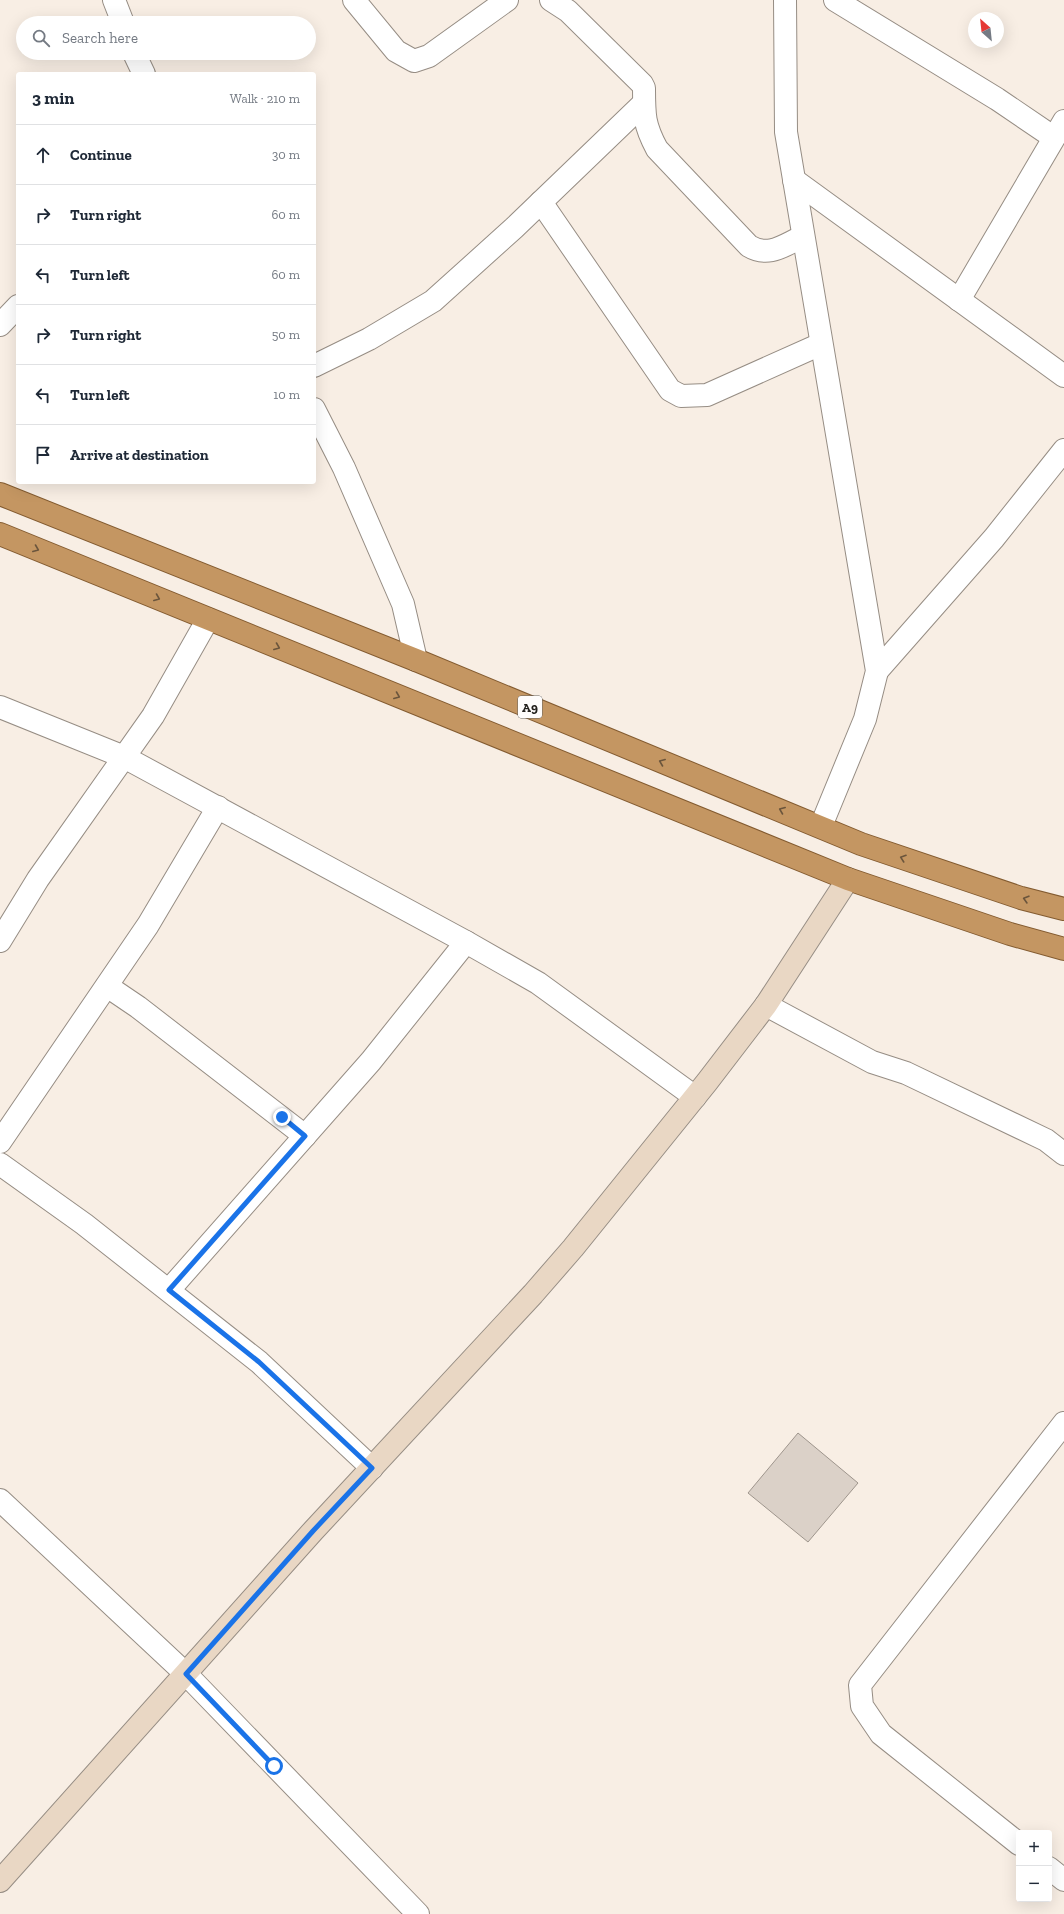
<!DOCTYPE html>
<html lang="en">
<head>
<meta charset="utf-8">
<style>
	:root { --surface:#fff; --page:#f6f6f7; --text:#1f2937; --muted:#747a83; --line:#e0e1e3 }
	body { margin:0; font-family:"Zilla Slab",serif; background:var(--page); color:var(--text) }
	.controls { position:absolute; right:12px; bottom:12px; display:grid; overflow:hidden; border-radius:4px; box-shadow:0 4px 16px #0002 }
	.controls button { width:36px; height:36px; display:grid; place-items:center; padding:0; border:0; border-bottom:1px solid var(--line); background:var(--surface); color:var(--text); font:20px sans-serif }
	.compass { position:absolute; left:968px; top:12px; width:36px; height:36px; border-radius:50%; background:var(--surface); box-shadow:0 4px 16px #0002; rotate:333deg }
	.stop { position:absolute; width:12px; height:12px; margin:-9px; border:3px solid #1a73e8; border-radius:50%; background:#fff }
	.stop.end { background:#1a73e8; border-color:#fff; box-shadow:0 1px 4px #0008 }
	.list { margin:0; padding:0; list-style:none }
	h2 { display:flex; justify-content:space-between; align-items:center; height:52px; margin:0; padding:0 16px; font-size:17px }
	h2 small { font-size:13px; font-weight:400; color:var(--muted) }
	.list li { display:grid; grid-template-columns:26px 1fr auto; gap:12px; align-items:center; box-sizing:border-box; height:60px; padding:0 16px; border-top:1px solid var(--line) }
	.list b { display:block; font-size:15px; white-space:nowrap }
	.list em { font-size:13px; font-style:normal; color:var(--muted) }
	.icon { flex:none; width:22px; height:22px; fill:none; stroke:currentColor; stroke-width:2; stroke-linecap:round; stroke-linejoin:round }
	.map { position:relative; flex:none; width:1064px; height:1914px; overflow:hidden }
	.search { position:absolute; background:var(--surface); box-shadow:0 4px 16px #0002; left:16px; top:16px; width:300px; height:44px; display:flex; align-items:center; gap:10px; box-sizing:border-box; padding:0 14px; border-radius:22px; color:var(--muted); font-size:15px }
	.panel { position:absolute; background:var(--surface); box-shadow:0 4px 16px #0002; left:16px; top:72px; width:300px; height:412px; border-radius:4px }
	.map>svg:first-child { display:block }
	.building { fill:#dbd1c8; stroke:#9e958c }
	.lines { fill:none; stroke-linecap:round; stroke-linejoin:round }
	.minor-casing { stroke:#968d84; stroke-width:24 }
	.secondary-casing { stroke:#968d84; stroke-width:24 }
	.trunk-casing { stroke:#835b30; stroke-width:24 }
	.minor { stroke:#fff; stroke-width:22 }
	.secondary { stroke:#e9d7c4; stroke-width:22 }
	.trunk { stroke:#c49662; stroke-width:22 }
	.oneway { stroke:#6b553c }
	.route { stroke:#1a73e8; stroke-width:5 }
	.labels { text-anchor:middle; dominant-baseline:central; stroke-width:4; stroke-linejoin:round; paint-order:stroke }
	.shield { fill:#fefcfb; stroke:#65625f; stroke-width:1 }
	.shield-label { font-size:13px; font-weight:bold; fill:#23201c }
</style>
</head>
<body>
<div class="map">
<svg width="1064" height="1914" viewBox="0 0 1064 1914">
	<rect width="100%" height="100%" fill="#f8eee4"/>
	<polygon class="building" points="798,1433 858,1483 808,1542 748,1493"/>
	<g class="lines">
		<defs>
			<g id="minor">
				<polyline points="114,0 123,23"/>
				<polyline points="354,0 396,51 414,61 429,56 507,0"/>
				<path d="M551 0 568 11 642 84 644 88C644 115 644 125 657 149L749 246C769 258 784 245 802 237"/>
				<polyline points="785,0 786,132 877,671 865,719 821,826"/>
				<polyline points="835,0 997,99 1053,137"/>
				<polyline points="134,53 144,74"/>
				<polyline points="794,180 1064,376"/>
				<polyline points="541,202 670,390 681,396 707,395 821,344"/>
				<polyline points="959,300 1064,121"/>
				<polyline points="0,325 18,306"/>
				<polyline points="314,366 369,339 433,301 514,228 644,103"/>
				<polyline points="314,409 344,468 403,604 416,660"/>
				<polyline points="877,671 994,538 1064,450"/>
				<polyline points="0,707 124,757 466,942 538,983 695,1097"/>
				<polyline points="0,941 38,879 153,716 208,619"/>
				<polyline points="107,986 138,1007 305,1136"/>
				<polyline points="766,1005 872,1062 906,1073 1046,1140 1064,1154"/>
				<polyline points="0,1142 148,925 218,807"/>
				<polyline points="0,1164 84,1224 259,1362 372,1468"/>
				<polyline points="169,1290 371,1061 466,942"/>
				<polyline points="0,1500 186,1674 418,1914"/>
				<polyline points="1019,1844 881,1734 862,1706 860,1685 1064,1423"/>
				<polyline points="1049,1868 1064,1880"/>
			</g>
			<polyline id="secondary" points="0,1881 313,1531 533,1294 573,1248 707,1082 766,1005 848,879"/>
			<g id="trunk">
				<polyline points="0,494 416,660 861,844 1021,898 1064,909"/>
				<polyline points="0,534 848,879 1010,934 1064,949"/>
			</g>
		</defs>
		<use href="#minor" class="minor-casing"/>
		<use href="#secondary" class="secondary-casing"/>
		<use href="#trunk" class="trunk-casing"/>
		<use href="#minor" class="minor"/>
		<use href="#secondary" class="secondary"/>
		<use href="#trunk" class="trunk"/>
	</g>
	<defs><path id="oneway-chevron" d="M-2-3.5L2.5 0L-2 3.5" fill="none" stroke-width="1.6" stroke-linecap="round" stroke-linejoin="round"/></defs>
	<g class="oneway">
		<use href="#oneway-chevron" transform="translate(36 549) rotate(22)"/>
		<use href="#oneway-chevron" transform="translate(157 598) rotate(22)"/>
		<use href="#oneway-chevron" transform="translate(277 647) rotate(22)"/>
		<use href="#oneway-chevron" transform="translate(397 696) rotate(22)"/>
		<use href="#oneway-chevron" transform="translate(662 762) rotate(-158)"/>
		<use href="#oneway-chevron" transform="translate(782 810) rotate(-158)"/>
		<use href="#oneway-chevron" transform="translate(903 858) rotate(-161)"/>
		<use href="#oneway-chevron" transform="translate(1026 899) rotate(-164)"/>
	</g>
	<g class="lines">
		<polyline class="route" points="274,1766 186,1674 313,1531 372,1468 259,1362 169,1290 305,1136 282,1117"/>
	</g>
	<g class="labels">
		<rect class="shield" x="518" y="696" width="24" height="22" rx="3"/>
		<g class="shield-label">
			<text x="530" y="707">A9</text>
		</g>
	</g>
</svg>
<div class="controls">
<button>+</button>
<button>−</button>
</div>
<svg class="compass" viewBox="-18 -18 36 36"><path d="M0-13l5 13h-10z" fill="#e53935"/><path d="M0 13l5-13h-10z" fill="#747a83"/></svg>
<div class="stop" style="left:274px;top:1766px"></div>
<div class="stop end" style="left:282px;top:1117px"></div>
<div class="search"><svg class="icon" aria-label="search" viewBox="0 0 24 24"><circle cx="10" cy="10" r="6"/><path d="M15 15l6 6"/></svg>Search here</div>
<section class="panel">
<h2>3 min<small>Walk · 210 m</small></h2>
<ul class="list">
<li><svg class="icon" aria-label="ahead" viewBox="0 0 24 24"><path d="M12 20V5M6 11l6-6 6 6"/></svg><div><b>Continue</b></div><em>30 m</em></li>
<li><svg class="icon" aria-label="right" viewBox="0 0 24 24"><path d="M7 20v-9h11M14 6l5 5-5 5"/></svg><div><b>Turn right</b></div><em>60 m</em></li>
<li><svg class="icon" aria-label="left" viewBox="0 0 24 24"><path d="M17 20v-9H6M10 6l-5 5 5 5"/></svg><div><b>Turn left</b></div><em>60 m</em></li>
<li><svg class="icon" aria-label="right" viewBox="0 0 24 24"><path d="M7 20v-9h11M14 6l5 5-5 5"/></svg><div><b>Turn right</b></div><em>50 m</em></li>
<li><svg class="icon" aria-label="left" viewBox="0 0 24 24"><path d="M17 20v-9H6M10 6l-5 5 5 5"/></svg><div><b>Turn left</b></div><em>10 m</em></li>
<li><svg class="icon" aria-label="arrive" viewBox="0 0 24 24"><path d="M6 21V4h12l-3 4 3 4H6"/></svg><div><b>Arrive at destination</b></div></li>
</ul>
</section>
</div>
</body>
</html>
